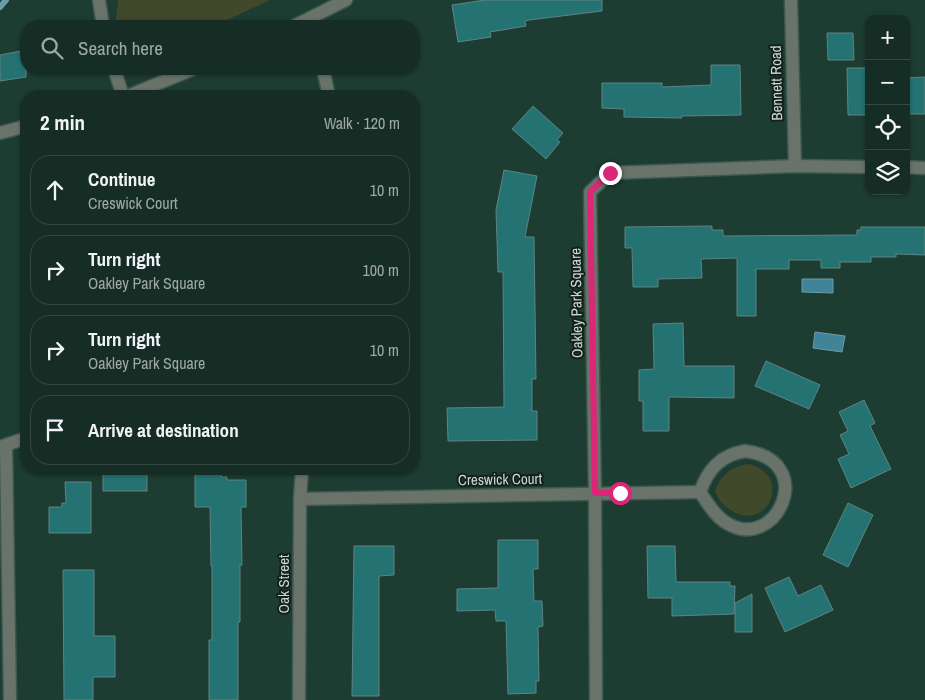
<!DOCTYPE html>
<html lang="en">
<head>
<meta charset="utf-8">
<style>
	:root { --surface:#162d26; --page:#233932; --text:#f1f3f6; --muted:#9ea8a7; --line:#354943 }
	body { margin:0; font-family:"Archivo Narrow",sans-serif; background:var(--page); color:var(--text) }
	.controls { position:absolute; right:15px; top:15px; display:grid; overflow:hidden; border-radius:10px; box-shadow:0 1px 4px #0004 }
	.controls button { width:45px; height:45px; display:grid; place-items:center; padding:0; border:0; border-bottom:1px solid var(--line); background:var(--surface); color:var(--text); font:25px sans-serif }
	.stop { position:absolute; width:15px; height:15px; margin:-11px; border:4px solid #db2777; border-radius:50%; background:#fff }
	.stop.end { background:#db2777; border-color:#fff; box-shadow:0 1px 5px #0008 }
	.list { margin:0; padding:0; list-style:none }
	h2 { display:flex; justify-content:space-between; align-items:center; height:65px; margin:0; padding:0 20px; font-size:21px }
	h2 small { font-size:16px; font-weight:400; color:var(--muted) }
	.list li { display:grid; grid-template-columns:32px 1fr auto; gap:15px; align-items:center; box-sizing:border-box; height:70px; margin:0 10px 10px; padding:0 10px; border:1px solid var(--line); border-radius:20px }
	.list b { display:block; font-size:19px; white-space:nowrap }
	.list p { margin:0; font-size:16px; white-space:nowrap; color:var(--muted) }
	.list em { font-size:16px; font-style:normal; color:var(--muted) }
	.icon { flex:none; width:28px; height:28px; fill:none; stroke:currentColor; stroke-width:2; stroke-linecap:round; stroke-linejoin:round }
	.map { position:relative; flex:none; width:925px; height:700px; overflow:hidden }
	.search { position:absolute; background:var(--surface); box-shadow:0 1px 4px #0004; left:20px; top:20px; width:400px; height:55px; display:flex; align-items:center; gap:12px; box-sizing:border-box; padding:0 18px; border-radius:20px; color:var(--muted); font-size:19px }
	.panel { position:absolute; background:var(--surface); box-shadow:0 1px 4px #0004; left:20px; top:90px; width:400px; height:385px; border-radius:20px }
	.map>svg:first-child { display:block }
	.green { fill:#41492b }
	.water { fill:#418497; stroke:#699ea9 }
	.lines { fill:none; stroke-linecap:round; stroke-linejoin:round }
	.stream { stroke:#699ea9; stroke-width:6 }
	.building { fill:#257272; stroke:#5e8483 }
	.minor-casing { stroke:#3c584f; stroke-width:15 }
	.minor { stroke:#697369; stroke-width:12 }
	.route { stroke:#db2777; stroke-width:6 }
	.labels { text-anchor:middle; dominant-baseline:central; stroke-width:4; stroke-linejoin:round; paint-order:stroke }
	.street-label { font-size:15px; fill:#c7d9d2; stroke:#13201b }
</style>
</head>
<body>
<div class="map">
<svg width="925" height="700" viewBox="0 0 925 700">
	<rect width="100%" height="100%" fill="#1d3c32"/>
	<g class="green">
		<polygon points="118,0 270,0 214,26 117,26 116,19"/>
		<path d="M750 464C794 477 766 535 729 509 722 504 718 499 715 491 720 475 733 465 750 464Z"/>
	</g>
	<g class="water">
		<polygon points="802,279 833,279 833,293 802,292"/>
		<polygon points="815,332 845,336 842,352 813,348"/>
	</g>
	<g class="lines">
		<polyline class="stream" points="0,7 6,0"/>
	</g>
	<g class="building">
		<polygon points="485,0 602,0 602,11 529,20 525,21 526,26 490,32 491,37 458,42 452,5"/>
		<polygon points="827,33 853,33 854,60 828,60"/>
		<polygon points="26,50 26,77 0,81 0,55"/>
		<polygon points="711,65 740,65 741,115 681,116 682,118 624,117 624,109 602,108 602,83 662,83 662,87 711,85"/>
		<polygon points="847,68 869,68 869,115 848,115"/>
		<polygon points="925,77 925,114 906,114 906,78"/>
		<polygon points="533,106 563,133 557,140 560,142 546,159 512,129"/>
		<polygon points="504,170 537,176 525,237 534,237 536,379 532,379 532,411 537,411 537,440 448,441 447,408 504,407 503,272 498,272 496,210"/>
		<polygon points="712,226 712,230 723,230 723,236 857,235 857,230 861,230 861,227 925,227 925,255 896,254 896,257 871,257 871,262 840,262 840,268 821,268 821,260 789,260 789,269 756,269 756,316 737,316 737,258 701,259 702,278 658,279 658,287 633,287 632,248 625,248 625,227"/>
		<polygon points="683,323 684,366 734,366 734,398 669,397 669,431 643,431 643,401 639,401 639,370 654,369 653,324"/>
		<polygon points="766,361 820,385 809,409 755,386"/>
		<polygon points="864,400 875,423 870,426 891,469 851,488 838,459 849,454 840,435 848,431 839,412"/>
		<rect x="103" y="469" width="44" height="22"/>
		<polygon points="195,469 221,469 221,477 227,477 227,480 246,480 246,507 241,507 242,565 240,565 240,622 238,622 238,700 209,700 209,640 212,640 212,566 211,566 210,507 195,507"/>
		<polygon points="65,482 91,482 91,533 49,533 49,507 62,507 62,503 66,503"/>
		<polygon points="848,503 873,515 848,567 823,555"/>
		<polygon points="498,540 538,540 538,569 533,569 534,601 542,601 543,626 538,627 539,681 536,681 536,693 508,694 506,621 496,621 495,610 457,611 457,589 498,588"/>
		<polygon points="354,546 394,546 394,575 379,576 379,696 352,696"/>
		<polygon points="647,546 675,546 676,582 730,582 730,586 735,586 734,614 672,616 672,598 648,598"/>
		<polygon points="63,570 94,570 94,636 115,636 115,677 93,677 93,700 64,700"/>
		<polygon points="789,577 798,596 821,585 833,610 785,632 765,588"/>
		<polygon points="752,594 752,632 735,632 735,603"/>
	</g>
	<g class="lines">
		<defs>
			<g id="minor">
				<polyline points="99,0 103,26"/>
				<polyline points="791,0 795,166"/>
				<polyline points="294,26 346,0"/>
				<polyline points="114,69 123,96"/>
				<polyline points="323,69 329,96"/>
				<polyline points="128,96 193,69"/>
				<polyline points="0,133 26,126"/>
				<polyline points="906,167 925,168"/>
				<polyline points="6,446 10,700"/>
				<polyline points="0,447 26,438"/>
				<path d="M745 451C820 460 776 556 725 522 714 515 707 502 700 492 708 469 721 455 745 451Z"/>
				<polyline points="300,499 700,492"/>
				<polyline points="299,700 300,499 302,469"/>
				<polyline points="596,700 595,493 590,192 610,173 795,166 869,167"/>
			</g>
		</defs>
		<use href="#minor" class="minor-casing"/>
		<use href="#minor" class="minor"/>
	</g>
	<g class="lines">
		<polyline class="route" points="610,173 590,192 595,493 620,493"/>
	</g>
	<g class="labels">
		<g class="street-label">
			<text transform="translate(776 83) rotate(-91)">Bennett Road</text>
			<text transform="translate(576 303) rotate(-91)">Oakley Park Square</text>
			<text transform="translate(500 479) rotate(-1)">Creswick Court</text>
			<text transform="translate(283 584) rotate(-90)">Oak Street</text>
		</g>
	</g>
</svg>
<div class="controls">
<button>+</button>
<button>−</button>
<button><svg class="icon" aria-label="locate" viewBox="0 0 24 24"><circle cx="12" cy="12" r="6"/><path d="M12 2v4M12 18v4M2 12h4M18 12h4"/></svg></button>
<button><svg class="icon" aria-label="layers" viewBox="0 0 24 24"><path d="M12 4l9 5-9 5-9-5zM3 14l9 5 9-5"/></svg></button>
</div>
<div class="stop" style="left:620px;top:493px"></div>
<div class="stop end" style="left:610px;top:173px"></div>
<div class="search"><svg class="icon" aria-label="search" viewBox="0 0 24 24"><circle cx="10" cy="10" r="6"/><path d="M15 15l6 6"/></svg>Search here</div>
<section class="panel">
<h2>2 min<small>Walk · 120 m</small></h2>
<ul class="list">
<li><svg class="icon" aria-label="ahead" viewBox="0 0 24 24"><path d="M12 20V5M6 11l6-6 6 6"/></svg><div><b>Continue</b><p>Creswick Court</p></div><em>10 m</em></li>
<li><svg class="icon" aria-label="right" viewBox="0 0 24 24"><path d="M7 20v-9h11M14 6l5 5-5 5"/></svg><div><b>Turn right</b><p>Oakley Park Square</p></div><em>100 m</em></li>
<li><svg class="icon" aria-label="right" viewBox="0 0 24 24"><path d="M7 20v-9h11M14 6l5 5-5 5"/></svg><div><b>Turn right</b><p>Oakley Park Square</p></div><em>10 m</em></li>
<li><svg class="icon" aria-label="arrive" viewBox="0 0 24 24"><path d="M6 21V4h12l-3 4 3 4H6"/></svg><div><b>Arrive at destination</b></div></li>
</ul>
</section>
</div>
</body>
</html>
